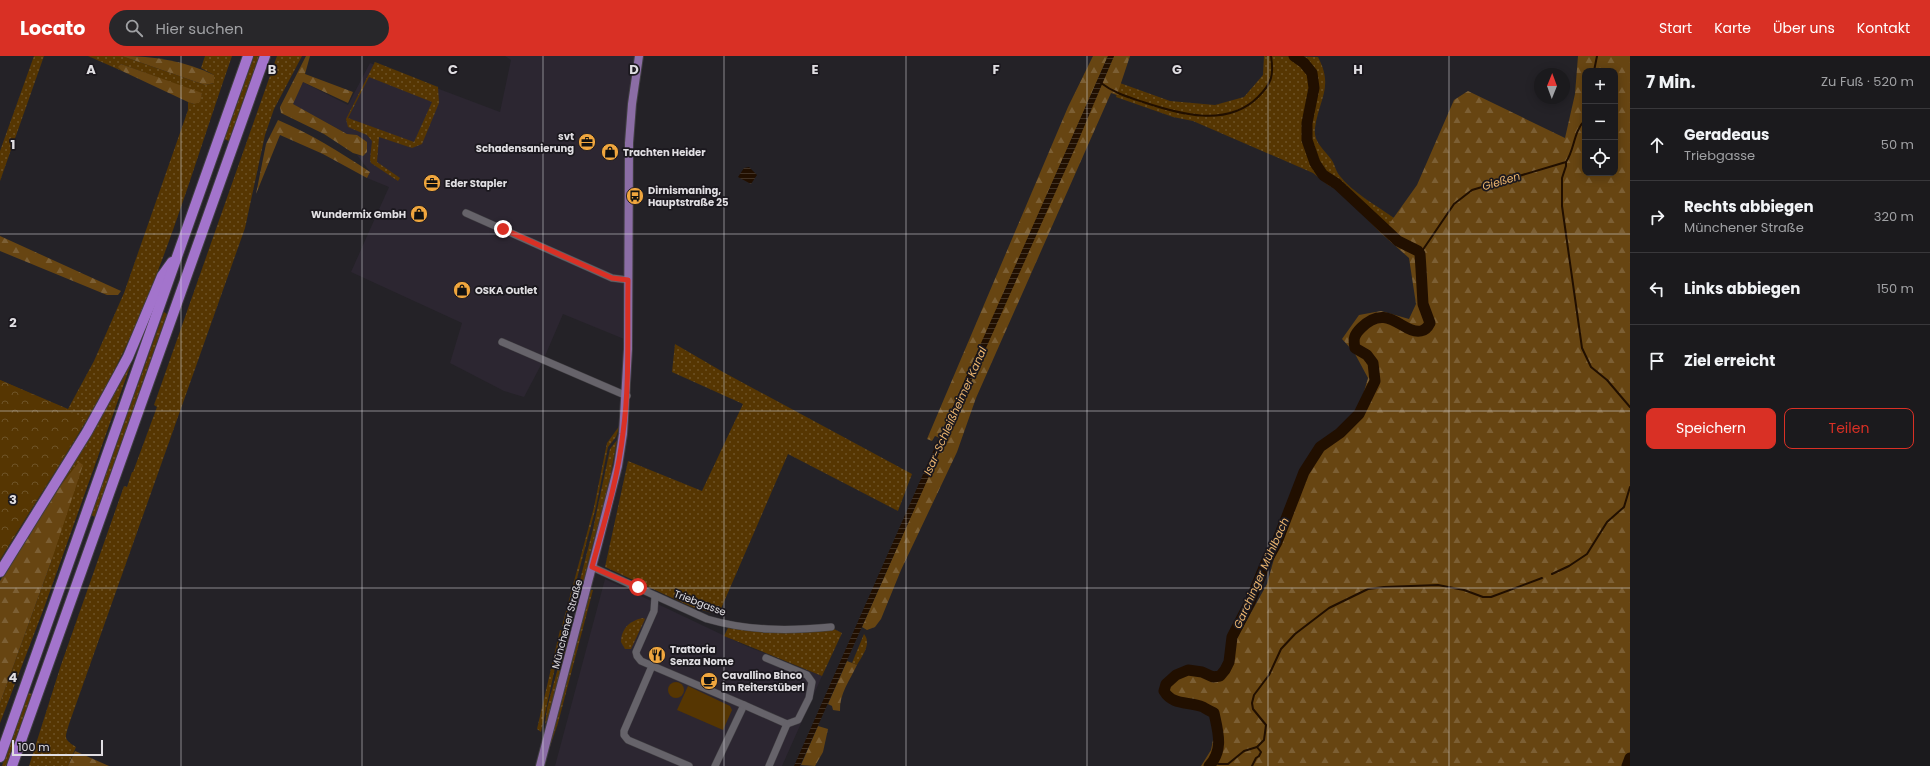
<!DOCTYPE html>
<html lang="de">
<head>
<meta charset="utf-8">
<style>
	:root { --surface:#1b1a1d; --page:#28272a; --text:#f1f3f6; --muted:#a0a1a4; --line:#39383b; --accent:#d93025 }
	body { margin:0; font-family:Poppins,sans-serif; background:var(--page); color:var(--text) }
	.controls { position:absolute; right:12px; top:12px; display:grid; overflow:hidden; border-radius:8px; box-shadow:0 2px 10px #0003 }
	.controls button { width:36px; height:36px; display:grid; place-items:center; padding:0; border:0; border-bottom:1px solid var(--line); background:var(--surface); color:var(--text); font:20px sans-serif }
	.compass { position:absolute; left:1534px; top:12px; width:36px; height:36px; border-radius:50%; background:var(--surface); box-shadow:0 2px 10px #0003; rotate:1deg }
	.scale { position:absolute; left:12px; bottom:10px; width:91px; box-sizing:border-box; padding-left:4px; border:2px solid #e0dee2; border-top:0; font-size:11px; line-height:14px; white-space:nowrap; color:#e0dee2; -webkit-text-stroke:3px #1b181e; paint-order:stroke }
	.stop { position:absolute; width:12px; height:12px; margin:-9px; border:3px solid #d93025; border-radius:50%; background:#fff }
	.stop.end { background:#d93025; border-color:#fff; box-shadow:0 1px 4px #0008 }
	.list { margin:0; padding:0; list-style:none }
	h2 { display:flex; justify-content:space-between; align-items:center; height:52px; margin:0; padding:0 16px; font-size:17px }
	h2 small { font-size:13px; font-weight:400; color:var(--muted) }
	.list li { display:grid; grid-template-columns:26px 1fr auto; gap:12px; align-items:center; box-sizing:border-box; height:72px; padding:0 16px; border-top:1px solid var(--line) }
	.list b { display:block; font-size:15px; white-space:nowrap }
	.list p { margin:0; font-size:13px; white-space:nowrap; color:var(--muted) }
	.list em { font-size:13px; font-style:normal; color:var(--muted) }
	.actions { display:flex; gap:8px; padding:12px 16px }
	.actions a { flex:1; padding:9px 0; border:1px solid var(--accent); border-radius:8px; text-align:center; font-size:14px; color:var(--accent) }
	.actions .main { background:var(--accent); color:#fff }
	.icon { flex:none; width:22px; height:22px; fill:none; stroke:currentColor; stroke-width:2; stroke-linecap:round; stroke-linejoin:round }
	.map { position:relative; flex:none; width:1630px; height:710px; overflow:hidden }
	header { display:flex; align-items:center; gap:24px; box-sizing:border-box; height:56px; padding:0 20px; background:var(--accent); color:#fff }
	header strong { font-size:19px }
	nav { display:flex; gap:22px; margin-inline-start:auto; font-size:14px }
	.search { width:280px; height:36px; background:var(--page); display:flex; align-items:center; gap:10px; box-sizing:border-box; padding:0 14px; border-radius:22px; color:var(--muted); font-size:15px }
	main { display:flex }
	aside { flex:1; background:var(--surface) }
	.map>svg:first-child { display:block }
	.built { fill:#2c2631 }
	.grass { fill:url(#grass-dots); fill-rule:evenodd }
	.forest { fill:url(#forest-firs); fill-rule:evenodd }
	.park { fill:url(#park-crowns) }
	.pitch { fill:#563602 }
	.water { fill:url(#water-rules) }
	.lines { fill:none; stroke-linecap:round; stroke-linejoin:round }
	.stream { stroke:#210f00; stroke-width:2 }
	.river { stroke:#210f00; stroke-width:11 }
	.minor-casing { stroke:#403e42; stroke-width:8 }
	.major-casing { stroke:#403e42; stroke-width:10 }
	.highway-casing { stroke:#403e42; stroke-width:12 }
	.minor { stroke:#66636a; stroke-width:7 }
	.major { stroke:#8b6da5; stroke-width:8 }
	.highway { stroke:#a374cc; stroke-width:10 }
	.route { stroke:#d93025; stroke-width:5 }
	.grid { fill:none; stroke:#e0dee2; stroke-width:1; stroke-opacity:0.55 }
	.labels { text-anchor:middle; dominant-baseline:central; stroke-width:3.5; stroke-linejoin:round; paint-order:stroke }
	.poi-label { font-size:10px; font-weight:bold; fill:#e0dee2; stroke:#1b181e; text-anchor:start }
	.street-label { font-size:10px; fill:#e0dee2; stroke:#1b181e }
	.water-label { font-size:11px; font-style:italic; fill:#ecb56e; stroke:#1b181e }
	.grid-label { font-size:13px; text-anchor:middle; font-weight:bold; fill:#e0dee2; stroke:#1b181e; stroke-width:3.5; stroke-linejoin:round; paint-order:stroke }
</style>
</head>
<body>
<header>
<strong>Locato</strong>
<div class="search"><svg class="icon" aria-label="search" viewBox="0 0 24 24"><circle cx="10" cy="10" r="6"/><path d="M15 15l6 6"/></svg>Hier suchen</div>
<nav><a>Start</a><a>Karte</a><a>Über uns</a><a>Kontakt</a></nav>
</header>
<main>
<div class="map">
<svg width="1630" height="710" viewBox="0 0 1630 710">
	<defs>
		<pattern id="grass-dots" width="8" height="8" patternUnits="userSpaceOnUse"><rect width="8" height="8" fill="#563602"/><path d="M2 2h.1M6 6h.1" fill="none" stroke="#6e5327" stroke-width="1.8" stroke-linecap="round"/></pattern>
		<pattern id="forest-firs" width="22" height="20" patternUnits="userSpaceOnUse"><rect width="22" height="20" fill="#674512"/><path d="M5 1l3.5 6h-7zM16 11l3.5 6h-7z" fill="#7c5f34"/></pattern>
		<pattern id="park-crowns" width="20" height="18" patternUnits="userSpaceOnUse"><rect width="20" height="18" fill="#563602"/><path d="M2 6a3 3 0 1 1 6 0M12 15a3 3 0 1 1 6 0" fill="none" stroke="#6e5327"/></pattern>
		<pattern id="water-rules" width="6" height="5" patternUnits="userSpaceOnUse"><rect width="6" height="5" fill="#210f00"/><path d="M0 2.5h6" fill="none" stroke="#413225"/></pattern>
	</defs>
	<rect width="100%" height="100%" fill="#242227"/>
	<g class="built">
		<polygon points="505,0 643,0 625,120 624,283 563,258 542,307 524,341 504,335 450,307 462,267 351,216 389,131 367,122 370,116 357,99 363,100 357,79 347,78 292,48 303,26 348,49 370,7 500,56 511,4"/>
		<polygon points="605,523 746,590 822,620 782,710 555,710"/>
	</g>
	<g class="grass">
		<polygon points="34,0 44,0 0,125 0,95"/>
		<path d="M88 0H122L205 29 214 27V19L201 12 205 0H232C200 91 173 185 134 273 98 354 47 428 0 502V324L68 353 94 305 124 237 188 54V46L194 48 202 38 121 8 119 11 122 15Z"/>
		<polygon points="254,0 259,0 229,85 224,83"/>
		<path d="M277 0H302L274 53 265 79 245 172 69 668C65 682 63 683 76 691L68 710H29L61 609 124 430 127 431 132 416H133L157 351 154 349Z"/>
		<path d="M1264 0 1318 1C1334 31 1319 43 1315 72 1313 85 1323 93 1331 103 1335 108 1335 114 1339 119 1353 137 1376 149 1394 162L1382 178 1338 134 1328 129 1313 117 1193 65 1173 61 1116 41 1120 27 1170 45 1215 49 1244 41 1263 19Z"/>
		<path d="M375 6 438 31 439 47 422 88 412 92 379 81 377 106 400 122 398 125 371 107 370 104 372 85 367 79 348 71 346 63ZM369 21 432 46 414 86 348 62Z"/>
		<polygon points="164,256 167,258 95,461 91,459"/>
		<polygon points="675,288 723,316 912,418 898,455 788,398 720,555 712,557 692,551 605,511 628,405 702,435 743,348 672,316"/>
		<polygon points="129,308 131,308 44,552 0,667 0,647 52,503 48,446"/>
		<polygon points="620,369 616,381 608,391 596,451 564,571 562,570 594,451 607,387"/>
		<polygon points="617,384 608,433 588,506 583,529 581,527 580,524 593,473 610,393"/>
		<polygon points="590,534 593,534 558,667 547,699"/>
		<path d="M643 562 645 563 631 593H625L621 586C621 572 631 564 643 562Z"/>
		<polygon points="728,572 765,576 801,576 834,573 842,577 822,620 724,580"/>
		<polygon points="560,574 563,575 541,676 537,673"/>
		<polygon points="568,575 570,578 549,660 545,669 547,652"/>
		<path d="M864 578C872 588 862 600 857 609L852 607Z"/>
		<polygon points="28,637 32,638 10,700 6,710 2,710"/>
	</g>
	<g class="forest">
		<path d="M122 0C152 0 186 5 214 19V27L205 29Z"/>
		<polygon points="306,0 310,0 305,18 353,36 348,47 303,26 293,48 347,78 357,79 367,86 367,96 363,100 353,97 324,78 281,57 280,51"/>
		<polygon points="1093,0 1108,0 940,382 935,380 932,385 927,383 1068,51"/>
		<polygon points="1114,0 1130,0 1117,39 1111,37 976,342 957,396 901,514 881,563 875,571 867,574 862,571"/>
		<path d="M1578 0H1630V710H1201L1211 694 1213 684 1217 675 1219 663 1215 654 1182 645 1169 638 1170 627C1197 610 1192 620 1218 625L1228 618 1237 582 1267 528 1291 441 1319 391 1357 360 1368 322 1354 296 1342 283 1359 259 1381 255 1409 263 1416 248 1409 202 1382 178 1417 129 1454 44 1468 35 1565 82 1575 38ZM1585 15H1615V117H1585Z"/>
		<polygon points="121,8 202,37 200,46 194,48 188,46 122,15 118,11"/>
		<path d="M278 64C311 78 340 96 370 116L367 122 323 98 280 79 256 138 266 88Z"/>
		<polygon points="0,180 121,235 118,239 107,239 0,195"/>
		<polygon points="79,406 83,409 52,503 0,647 0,525 48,446"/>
		<path d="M847 605 857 609C850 624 839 638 840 655L833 654 832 650 828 648Z"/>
		<polygon points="818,670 828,673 823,696 815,710 801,709"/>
		<polygon points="75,695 109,710 68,710"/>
	</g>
	<polygon class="park" points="0,324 68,354 86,364 0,504"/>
	<g class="pitch">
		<circle cx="676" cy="634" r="8"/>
		<polygon points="688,630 730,650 732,654 723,674 677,654"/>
	</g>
	<g class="water">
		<polygon points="1108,0 1114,0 1076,90 800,710 794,710"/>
		<polygon points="749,111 757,119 751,128 738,121 744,112"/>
	</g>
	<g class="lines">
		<g class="stream">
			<polyline points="1594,15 1597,0"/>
			<path d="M1101 27C1114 37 1128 41 1143 46 1179 58 1227 72 1258 41 1272 27 1274 19 1271 0"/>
			<polyline points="1566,106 1566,110 1562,122 1562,150 1582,292 1591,311 1607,324 1630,351"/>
			<path d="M1420 198 1454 148 1472 134 1566 106C1575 93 1573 76 1585 64"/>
			<polyline points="1552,518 1569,510 1587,498 1607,466 1624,451 1630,431"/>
			<polyline points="1213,706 1219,708 1228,708 1244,695 1257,691 1264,684 1266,669 1253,653 1252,647 1254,639 1269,619 1281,593 1295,578 1329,552 1368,533 1384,531 1438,529 1464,534 1483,541 1491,541 1542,522"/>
			<polyline points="1252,710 1256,702 1259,700 1261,696 1257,691"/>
		</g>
		<g class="river">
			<path d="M1209 710C1224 694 1218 676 1214 657 1210 655 1206 653 1203 651 1188 645 1173 650 1164 635L1166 628 1176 619 1188 614 1202 616 1213 621 1220 620 1225 614 1229 606 1232 581 1250 546 1267 504 1277 486 1304 416 1320 391 1340 377 1359 358 1375 325 1373 307 1367 299 1355 292C1353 283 1354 279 1361 272 1388 245 1403 279 1421 275 1426 274 1428 271 1430 267L1423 248 1421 213 1420 198 1418 195 1398 185 1337 128 1323 119 1315 107 1307 84V67L1314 32 1312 17 1304 7 1294 0"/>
			<polyline points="1627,710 1630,702"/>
		</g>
		<defs>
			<g id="minor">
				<polyline points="466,157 612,222 628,224"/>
				<polyline points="502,286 627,340"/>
				<path d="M592 511 707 563C748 575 788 575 831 571"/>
				<polyline points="655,540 654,555 636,596 637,600 641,605 744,649 715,710"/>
				<polyline points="652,610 624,675 624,679 628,684 689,710"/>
				<polyline points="744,649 787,668 798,664 809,642 812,626 807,619 766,602"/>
				<polyline points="769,710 787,668"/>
			</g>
			<polyline id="major" points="540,710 598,488 618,410 623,378 628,293 629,87 632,48 639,0"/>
			<g id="highway">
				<polyline points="0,516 87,376 109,336 128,301 162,220 172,206"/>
				<polyline points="0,701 248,0"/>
				<polyline points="12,710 265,0"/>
			</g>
		</defs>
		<use href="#minor" class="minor-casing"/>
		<use href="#major" class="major-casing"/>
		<use href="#highway" class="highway-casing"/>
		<use href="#minor" class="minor"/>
		<use href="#major" class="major"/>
		<use href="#highway" class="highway"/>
	</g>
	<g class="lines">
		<path class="route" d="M503 173 612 222 628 224C627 275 630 326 623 377 618 422 604 467 592 511L638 531"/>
	</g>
	<path class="grid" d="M181 0V710M362 0V710M543 0V710M724 0V710M906 0V710M1087 0V710M1268 0V710M1449 0V710M0 178H1630M0 355H1630M0 532H1630"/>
	<defs>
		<symbol id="office-disc" viewBox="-11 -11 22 22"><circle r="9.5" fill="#f0a63e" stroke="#1b181e"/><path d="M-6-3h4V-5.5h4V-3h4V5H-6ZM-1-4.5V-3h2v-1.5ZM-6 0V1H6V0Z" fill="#111"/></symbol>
		<symbol id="shop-disc" viewBox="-11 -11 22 22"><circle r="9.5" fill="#f0a63e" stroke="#1b181e"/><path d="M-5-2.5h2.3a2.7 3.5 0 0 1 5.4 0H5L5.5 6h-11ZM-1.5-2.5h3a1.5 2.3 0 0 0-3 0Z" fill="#111"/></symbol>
		<symbol id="bus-disc" viewBox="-11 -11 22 22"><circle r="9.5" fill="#f0a63e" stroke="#1b181e"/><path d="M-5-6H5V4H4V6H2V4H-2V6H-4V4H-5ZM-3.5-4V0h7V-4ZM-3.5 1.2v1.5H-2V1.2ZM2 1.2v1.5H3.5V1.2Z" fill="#111"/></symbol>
		<symbol id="restaurant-disc" viewBox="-11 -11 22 22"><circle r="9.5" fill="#f0a63e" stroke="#1b181e"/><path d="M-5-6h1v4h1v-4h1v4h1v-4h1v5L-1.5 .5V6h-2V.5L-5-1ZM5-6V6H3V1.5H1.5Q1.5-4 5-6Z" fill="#111"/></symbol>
		<symbol id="cafe-disc" viewBox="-11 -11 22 22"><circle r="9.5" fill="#f0a63e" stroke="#1b181e"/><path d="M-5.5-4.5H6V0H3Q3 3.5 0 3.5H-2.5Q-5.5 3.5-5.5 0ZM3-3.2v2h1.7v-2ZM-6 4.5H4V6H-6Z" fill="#111"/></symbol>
	</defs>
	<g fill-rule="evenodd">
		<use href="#office-disc" x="577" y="76" width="20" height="20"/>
		<use href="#shop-disc" x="600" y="86" width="20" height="20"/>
		<use href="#office-disc" x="422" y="117" width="20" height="20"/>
		<use href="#bus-disc" x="625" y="130" width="20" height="20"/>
		<use href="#shop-disc" x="409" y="148" width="20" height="20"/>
		<use href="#shop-disc" x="452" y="224" width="20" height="20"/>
		<use href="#restaurant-disc" x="647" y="589" width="20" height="20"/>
		<use href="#cafe-disc" x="699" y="615" width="20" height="20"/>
	</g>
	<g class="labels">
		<g class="poi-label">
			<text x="574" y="80" text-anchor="end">svt<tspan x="574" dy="12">Schadensanierung</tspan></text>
			<text x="623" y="96">Trachten Heider</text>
			<text x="445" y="127">Eder Stapler</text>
			<text x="648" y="134">Dirnismaning,<tspan x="648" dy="12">Hauptstraße 25</tspan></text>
			<text x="406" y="158" text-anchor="end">Wundermix GmbH</text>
			<text x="475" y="234">OSKA Outlet</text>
			<text x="670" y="593">Trattoria<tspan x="670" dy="12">Senza Nome</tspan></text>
			<text x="722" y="619">Cavallino Binco<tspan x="722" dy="12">im Reiterstüberl</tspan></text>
		</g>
		<g class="street-label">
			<text transform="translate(700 547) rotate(21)">Triebgasse</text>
			<text transform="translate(567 568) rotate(-75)">Münchener Straße</text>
		</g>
		<g class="water-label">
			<text transform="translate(1501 125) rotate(-17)">Gießen</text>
			<text transform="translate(955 355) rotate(-66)">Isar-Schleißheimer Kanal</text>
			<text transform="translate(1261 517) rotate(-66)">Garchinger Mühlbach</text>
		</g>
	</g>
	<g class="grid-label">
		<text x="91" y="18">A</text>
		<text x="272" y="18">B</text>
		<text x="453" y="18">C</text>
		<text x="634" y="18">D</text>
		<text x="815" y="18">E</text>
		<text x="996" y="18">F</text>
		<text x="1177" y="18">G</text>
		<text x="1358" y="18">H</text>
		<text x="13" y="93">1</text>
		<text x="13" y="271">2</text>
		<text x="13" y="448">3</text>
		<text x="13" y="626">4</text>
	</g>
</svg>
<div class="controls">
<button>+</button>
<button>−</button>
<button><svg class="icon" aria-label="locate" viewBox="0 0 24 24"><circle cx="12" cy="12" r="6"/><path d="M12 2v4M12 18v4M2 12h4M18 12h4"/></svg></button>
</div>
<svg class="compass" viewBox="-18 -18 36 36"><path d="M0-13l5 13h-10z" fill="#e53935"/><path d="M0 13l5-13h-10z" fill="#a0a1a4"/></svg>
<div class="scale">100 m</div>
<div class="stop" style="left:638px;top:531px"></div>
<div class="stop end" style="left:503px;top:173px"></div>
</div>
<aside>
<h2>7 Min.<small>Zu Fuß · 520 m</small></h2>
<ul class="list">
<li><svg class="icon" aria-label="ahead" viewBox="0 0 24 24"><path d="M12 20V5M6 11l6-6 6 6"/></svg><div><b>Geradeaus</b><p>Triebgasse</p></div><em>50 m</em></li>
<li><svg class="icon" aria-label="right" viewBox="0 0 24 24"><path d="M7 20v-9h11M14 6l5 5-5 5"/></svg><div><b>Rechts abbiegen</b><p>Münchener Straße</p></div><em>320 m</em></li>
<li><svg class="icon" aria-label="left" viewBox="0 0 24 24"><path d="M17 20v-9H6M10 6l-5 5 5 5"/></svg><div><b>Links abbiegen</b></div><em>150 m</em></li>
<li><svg class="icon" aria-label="arrive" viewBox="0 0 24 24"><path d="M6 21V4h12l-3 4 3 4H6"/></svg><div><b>Ziel erreicht</b></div></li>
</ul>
<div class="actions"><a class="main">Speichern</a><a>Teilen</a></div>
</aside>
</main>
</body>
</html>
